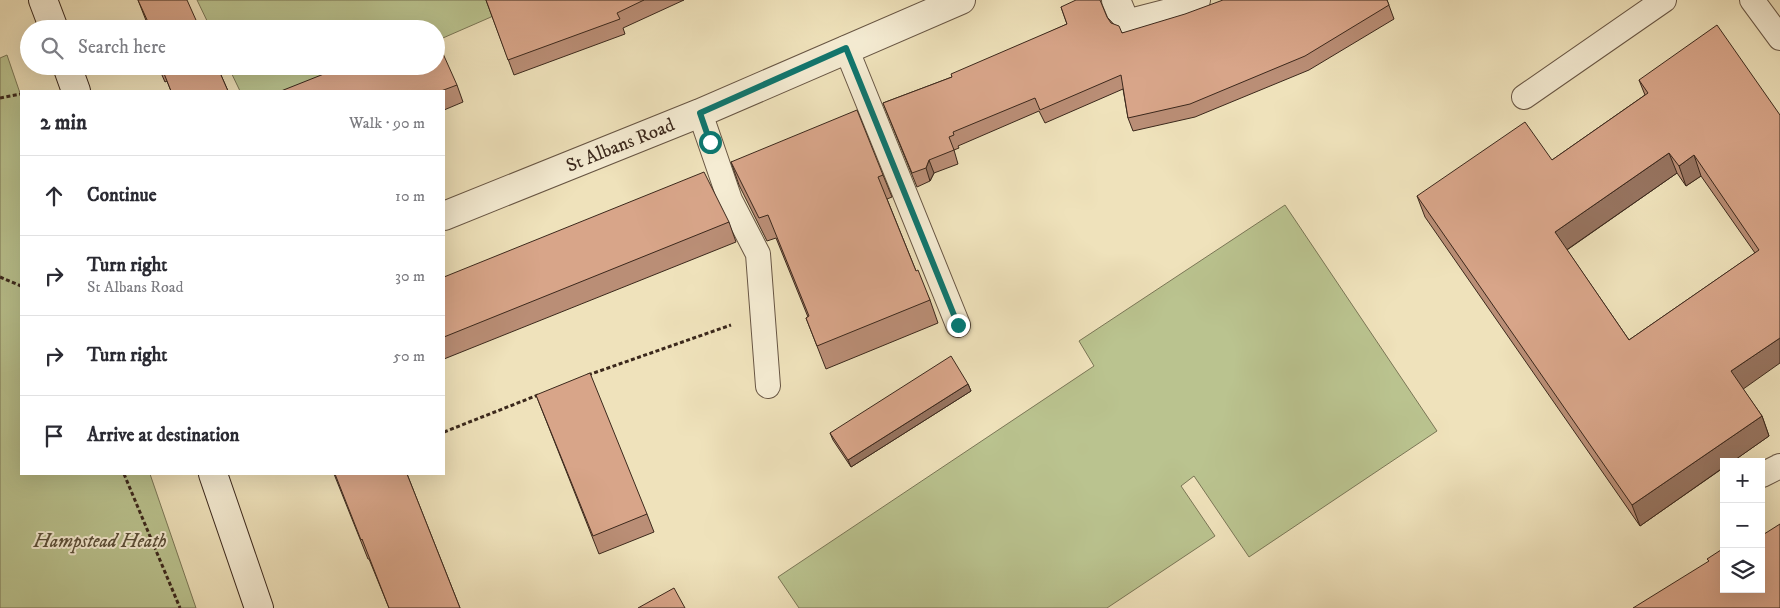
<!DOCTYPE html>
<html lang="en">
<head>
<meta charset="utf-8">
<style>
	:root { --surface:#fff; --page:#f7f7f7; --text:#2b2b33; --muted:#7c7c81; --line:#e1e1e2 }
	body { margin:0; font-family:"IM FELL DW Pica",serif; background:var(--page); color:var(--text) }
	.controls { position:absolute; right:15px; bottom:15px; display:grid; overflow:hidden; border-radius:0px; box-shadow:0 5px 20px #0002 }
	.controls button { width:45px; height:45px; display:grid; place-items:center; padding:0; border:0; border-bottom:1px solid var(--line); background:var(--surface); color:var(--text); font:25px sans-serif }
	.stop { position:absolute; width:15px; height:15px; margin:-11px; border:4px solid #0f766e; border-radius:50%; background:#fff }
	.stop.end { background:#0f766e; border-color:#fff; box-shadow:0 1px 5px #0008 }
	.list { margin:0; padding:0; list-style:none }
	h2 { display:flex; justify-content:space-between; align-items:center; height:65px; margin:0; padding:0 20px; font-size:21px }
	h2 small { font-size:16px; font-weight:400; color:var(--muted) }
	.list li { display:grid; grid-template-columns:32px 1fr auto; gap:15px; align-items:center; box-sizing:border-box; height:80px; padding:0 20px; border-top:1px solid var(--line) }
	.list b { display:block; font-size:19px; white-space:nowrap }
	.list p { margin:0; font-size:16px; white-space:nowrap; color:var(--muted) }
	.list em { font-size:16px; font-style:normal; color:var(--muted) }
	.icon { flex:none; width:28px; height:28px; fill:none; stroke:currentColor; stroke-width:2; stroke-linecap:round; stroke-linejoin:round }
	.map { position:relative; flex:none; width:1780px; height:608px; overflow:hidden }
	.search { position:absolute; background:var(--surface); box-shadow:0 5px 20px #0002; left:20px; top:20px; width:425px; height:55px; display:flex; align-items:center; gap:12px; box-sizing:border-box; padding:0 18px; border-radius:28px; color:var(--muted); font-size:19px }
	.panel { position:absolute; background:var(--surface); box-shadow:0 5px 20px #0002; left:20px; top:90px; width:425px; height:385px; border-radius:0px }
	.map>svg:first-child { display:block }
	.green { fill:#bac38f; stroke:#7a7656 }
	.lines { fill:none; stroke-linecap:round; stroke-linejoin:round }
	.lane-casing { stroke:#685644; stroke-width:26 }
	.street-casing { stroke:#685644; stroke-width:30 }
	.secondary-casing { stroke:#3b281c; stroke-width:30 }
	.path { stroke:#3b281c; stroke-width:3; stroke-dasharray:4 2.5; stroke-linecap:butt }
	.lane { stroke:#f5ecd3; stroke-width:24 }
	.street { stroke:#f5ecd3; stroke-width:28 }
	.secondary { stroke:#f5ecd3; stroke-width:28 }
	.wall { fill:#ba8e76; stroke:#3b281c; fill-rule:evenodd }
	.shaded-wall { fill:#977460; stroke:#3b281c }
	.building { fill:#d8a589; stroke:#3b281c; fill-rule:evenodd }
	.route { stroke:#0f766e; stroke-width:6 }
	.labels { text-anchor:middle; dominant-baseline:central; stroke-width:4; stroke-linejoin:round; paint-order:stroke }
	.street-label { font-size:19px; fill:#3b281c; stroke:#f5ecd3 }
	.park-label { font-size:19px; font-style:italic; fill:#5b4f39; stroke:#f5ecd3 }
</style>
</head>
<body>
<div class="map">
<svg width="1780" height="608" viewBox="0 0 1780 608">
	<rect width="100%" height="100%" fill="#efe2bb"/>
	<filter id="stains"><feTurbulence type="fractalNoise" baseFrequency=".004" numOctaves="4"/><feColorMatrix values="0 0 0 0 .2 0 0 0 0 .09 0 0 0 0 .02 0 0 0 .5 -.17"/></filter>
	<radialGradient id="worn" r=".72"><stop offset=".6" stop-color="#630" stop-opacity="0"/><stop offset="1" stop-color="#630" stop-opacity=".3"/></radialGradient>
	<g class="green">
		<polygon points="197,0 530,0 436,41 436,29 211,29"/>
		<polygon points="7,55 21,96 21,474 150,474 196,608 0,608 0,58"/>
		<polygon points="228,66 396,66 337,91 240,91"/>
		<polygon points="1285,205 1437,431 1249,557 1194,476 1181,486 1215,536 1107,608 799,608 778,577 1094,366 1079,341"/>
	</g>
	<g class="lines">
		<defs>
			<g id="lane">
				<polyline points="1752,0 1780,38"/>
				<polyline points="846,48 958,325"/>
				<polyline points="1524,97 1664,0"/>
				<polyline points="700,113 730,200 758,254 768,386"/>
				<polyline points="1762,475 1780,466"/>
			</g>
			<g id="street">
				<polyline points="1116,0 1126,24 1169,13 1196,0"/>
				<path id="s1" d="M444 216 700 113 961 0"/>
			</g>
			<g id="secondary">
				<polyline points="43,0 54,29"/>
				<polyline points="67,66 76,91"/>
				<polyline points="213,474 259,608"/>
			</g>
		</defs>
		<use href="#lane" class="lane-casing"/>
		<use href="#street" class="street-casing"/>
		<use href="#secondary" class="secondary-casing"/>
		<g class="path">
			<polyline points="0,98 21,94"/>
			<polyline points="0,277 21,286"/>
			<polyline points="588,375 731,325"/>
			<polyline points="444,432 538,395"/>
			<polyline points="124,474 180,608"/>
		</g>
		<use href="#lane" class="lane"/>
		<use href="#street" class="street"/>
		<use href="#secondary" class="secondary"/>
	</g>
	<g class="wall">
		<polygon points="138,0 187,0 147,23"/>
		<polygon points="486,0 684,0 623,28 625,34 514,75"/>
		<polygon points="1387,0 1394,19 1309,70 1195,117 1133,131 1128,118 1123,89 1045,123 1039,111 958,146 959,148 954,150 958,164 934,173 930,181 917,187 883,103 952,77 1067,24 1061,7 1107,17 1122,33"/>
		<polygon points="158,66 217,66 228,91 171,91 167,81 165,82"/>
		<path d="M1639 80 1780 115 1743 389 1762 416 1769 436 1640 526 1425 217 1417 196 1552 160 1645 95ZM1677 173 1686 186 1701 176 1755 253 1629 340 1567 250Z"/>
		<polygon points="457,85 463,102 444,110 444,91 281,91"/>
		<polygon points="731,162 883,175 892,197 887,199 916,271 930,300 938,323 826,369 806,318 808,317 776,238 767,241 739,185"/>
		<polygon points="729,222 736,242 444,359 444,277"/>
		<polygon points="968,384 971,391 851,467 833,440 830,433"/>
		<polygon points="536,395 647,514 654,532 599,554"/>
		<polygon points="334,474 407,474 460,608 389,608 369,559 368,559"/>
	</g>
	<g class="shaded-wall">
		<polygon points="1669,153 1677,173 1562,253 1555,232"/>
		<polygon points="1694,155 1701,176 1686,186 1679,166"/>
		<polygon points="929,160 934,173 930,181 926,168"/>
		<polygon points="1780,338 1780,363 1739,392 1731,371"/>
		<polygon points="968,384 971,391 851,467 848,460"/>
		<polygon points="1762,416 1769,436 1732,462 1724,462 1724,467 1640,526 1632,505"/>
	</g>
	<g class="building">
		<polygon points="138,0 187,0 200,29 143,29 141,24 148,22"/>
		<polygon points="486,0 644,0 617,13 620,19 508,60"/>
		<polygon points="1076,0 1100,0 1107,17 1111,23 1119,26 1122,33 1185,14 1223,0 1387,0 1389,5 1305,56 1190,104 1128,118 1121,75 1040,110 1035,98 953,132 954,135 949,137 954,150 929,160 926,168 912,173 883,103 952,77 951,74 1067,24 1061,7"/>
		<path d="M1717 25 1780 115V338L1731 371 1762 416 1632 505 1417 196 1525 122 1552 160 1648 93 1639 80ZM1669 153 1679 166 1694 155 1759 250 1629 340 1555 232Z"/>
		<polygon points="436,38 457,85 441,91 281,91 344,66 436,66"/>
		<polygon points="161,66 217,66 228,91 171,91"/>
		<polygon points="857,110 883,175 878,177 916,271 918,270 930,300 817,346 806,318 809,316 768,215 759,218 731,162"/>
		<polygon points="704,172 729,222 444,337 444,277"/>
		<polygon points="951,356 968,384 848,460 830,433"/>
		<polygon points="590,373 647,514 593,536 536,395"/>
		<polygon points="335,474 407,474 460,608 389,608 362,539 361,540"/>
		<polygon points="1780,524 1780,608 1633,608 1709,561 1707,559 1724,548 1724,589 1761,589 1761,536"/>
		<polygon points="674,588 685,608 638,608"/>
	</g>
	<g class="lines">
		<polyline class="route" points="710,142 700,113 846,48 958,325"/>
	</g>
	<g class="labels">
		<g class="street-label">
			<text stroke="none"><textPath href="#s1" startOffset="190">St Albans Road</textPath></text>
		</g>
		<g class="park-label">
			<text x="100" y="541">Hampstead Heath</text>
		</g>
	</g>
	<rect width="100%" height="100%" filter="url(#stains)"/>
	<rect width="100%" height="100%" fill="url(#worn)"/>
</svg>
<div class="controls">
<button>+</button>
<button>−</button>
<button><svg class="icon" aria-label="layers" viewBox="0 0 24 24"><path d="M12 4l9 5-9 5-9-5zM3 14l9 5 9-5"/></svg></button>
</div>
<div class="stop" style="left:710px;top:142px"></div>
<div class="stop end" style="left:958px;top:325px"></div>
<div class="search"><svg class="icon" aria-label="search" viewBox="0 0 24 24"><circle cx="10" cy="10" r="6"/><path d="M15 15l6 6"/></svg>Search here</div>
<section class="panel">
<h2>2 min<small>Walk · 90 m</small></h2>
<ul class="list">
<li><svg class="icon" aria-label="ahead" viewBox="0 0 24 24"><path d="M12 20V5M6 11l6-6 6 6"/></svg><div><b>Continue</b></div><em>10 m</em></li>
<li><svg class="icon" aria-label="right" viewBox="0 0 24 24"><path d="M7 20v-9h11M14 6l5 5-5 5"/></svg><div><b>Turn right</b><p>St Albans Road</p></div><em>30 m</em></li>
<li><svg class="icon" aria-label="right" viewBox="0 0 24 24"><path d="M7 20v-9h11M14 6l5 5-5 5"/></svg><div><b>Turn right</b></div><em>50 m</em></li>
<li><svg class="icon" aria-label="arrive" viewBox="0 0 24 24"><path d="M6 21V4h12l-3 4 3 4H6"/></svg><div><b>Arrive at destination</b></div></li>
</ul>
</section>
</div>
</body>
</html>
